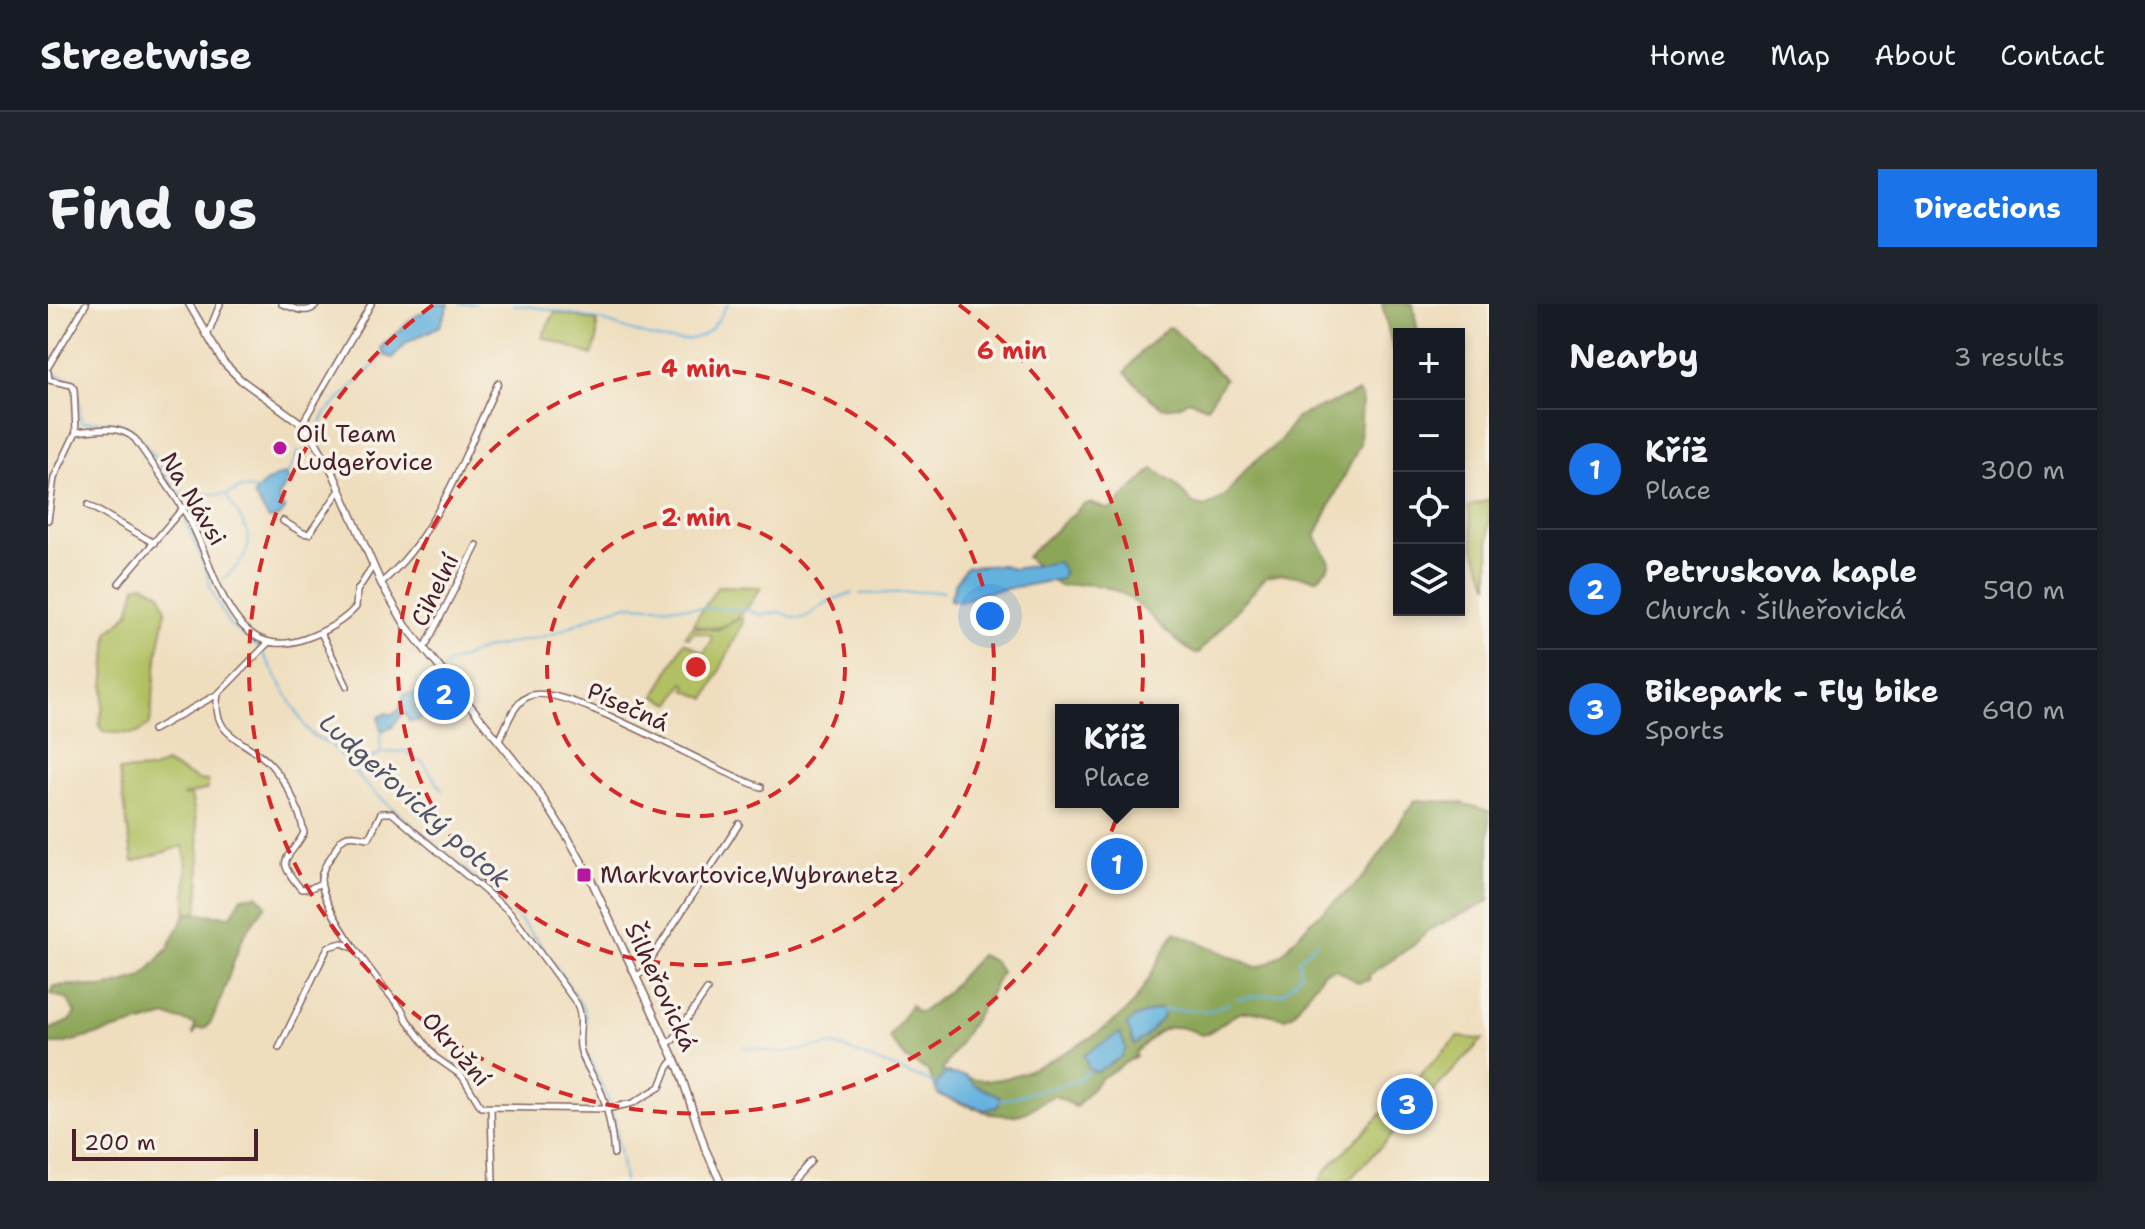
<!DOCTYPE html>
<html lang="en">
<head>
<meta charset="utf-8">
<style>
	:root { --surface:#171b24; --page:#20242c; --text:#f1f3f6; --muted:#9ea1a6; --line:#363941; --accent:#1a73e8 }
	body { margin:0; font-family:"Shantell Sans",sans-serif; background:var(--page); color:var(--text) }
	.controls { position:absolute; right:24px; top:24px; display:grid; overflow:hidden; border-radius:0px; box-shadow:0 4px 12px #0003 }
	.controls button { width:72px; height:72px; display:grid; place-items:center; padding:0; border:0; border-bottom:2px solid var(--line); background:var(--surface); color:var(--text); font:40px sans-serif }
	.scale { position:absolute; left:24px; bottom:20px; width:186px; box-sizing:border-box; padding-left:8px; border:4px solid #4a1f2b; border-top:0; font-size:22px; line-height:28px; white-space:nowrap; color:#4a1f2b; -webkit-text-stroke:6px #f7f3e8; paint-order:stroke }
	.you { position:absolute; left:942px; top:312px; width:28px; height:28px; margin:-20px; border:6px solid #fff; border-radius:50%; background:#1a73e8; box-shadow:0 0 0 12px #1a73e833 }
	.badge { display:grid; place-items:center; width:52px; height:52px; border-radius:50%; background:var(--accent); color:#fff; font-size:26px; font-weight:700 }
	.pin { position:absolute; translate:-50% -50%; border:4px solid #fff; box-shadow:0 2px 8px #0006 }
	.popup { position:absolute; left:1007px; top:400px; width:124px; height:104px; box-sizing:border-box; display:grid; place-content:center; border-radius:0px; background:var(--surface); filter:drop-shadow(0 2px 6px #0005); font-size:26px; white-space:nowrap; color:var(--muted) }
	.popup b { font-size:30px; color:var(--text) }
	.popup::after { content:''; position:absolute; left:50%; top:100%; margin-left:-16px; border:16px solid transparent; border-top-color:var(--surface) }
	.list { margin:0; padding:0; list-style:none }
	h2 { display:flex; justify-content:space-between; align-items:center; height:104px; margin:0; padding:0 32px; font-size:34px }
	h2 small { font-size:26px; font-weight:400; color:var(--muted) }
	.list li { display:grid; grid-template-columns:52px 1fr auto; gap:24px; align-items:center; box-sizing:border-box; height:120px; padding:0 32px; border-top:2px solid var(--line) }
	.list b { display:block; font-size:30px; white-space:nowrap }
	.list p { margin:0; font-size:26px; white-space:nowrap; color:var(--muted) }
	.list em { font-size:26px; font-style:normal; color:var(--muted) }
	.icon { flex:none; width:44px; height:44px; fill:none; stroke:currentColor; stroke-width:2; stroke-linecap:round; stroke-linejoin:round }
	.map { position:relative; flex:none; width:1441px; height:877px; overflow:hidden; border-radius:0px }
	header { display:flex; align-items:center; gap:48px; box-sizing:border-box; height:112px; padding:0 40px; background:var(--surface); border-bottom:2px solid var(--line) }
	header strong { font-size:38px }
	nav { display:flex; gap:44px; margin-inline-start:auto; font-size:28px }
	.intro { display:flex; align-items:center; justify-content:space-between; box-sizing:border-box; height:192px; padding:0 48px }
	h1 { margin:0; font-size:56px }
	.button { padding:20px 36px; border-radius:0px; background:var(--accent); color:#fff; font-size:28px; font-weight:700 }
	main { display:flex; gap:48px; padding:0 48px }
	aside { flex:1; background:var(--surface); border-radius:0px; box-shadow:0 4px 12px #0003 }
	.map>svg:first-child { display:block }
	.green { fill:#b1c062; stroke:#7e7046; stroke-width:2 }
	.forest { fill:#8ca658; stroke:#6b6242; stroke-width:2 }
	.water { fill:#63b2dd; stroke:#566884; stroke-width:2 }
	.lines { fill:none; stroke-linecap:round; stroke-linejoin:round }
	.stream { stroke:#63b2dd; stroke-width:2 }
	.minor-casing { stroke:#84625e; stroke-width:8 }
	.tertiary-casing { stroke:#84625e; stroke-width:9 }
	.minor { stroke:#fff; stroke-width:5 }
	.tertiary { stroke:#fff; stroke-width:6 }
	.ring { fill:none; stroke:#d62828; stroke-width:4; stroke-dasharray:14 10 }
	.poi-dot { fill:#b5179e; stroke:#f7f3e8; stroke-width:3 }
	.labels { text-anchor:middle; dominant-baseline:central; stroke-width:7; stroke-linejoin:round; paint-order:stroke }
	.poi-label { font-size:24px; fill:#4a1f2b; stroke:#f7f3e8; text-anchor:start }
	.street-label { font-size:24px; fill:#4a1f2b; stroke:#f7f3e8 }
	.water-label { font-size:26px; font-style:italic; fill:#535269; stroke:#f7f3e8 }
	.centre { fill:#d62828; stroke:#f7f3e8; stroke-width:4 }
	.ring-label { font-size:24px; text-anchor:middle; font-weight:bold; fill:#d62828; stroke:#f7f3e8; stroke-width:7; stroke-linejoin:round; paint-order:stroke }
</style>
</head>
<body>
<header>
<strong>Streetwise</strong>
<nav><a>Home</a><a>Map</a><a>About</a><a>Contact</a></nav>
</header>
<div class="intro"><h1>Find us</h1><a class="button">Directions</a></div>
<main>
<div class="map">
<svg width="1441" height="877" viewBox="0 0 1441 877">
	<rect width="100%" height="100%" fill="#f7f3e8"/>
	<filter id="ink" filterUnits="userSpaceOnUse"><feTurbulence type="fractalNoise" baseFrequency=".0125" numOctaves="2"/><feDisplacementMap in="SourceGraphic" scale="16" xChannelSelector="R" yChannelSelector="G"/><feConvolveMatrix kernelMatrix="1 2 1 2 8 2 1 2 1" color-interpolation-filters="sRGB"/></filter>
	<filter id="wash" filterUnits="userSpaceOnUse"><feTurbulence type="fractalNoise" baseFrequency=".006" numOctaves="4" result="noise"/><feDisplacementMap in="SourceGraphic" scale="32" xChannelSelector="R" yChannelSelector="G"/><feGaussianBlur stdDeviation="1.8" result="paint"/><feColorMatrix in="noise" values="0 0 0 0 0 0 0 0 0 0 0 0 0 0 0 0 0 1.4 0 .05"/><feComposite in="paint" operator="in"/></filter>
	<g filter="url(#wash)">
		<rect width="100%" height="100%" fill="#efdebe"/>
		<g class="green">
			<polygon points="507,8 549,17 549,36 544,51 494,33"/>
			<polygon points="1441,195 1441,281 1426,245 1420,203"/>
			<polygon points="95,280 112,289 118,305 110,347 102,420 90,429 83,430 56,428 51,422 55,401 60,329 81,309 88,282"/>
			<path d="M670 282 713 283C698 309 679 334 645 320Z"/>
			<polygon points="691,315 695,314 695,318 658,395 637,386 639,382 636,379 623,400 607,392 636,338 656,349 663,338 663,331 646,328 641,334 637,332 644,323 669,326"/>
			<path d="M117 459 151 476 160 477V485L134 492 143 491C153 535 154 563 149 608L138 609 139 559 135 542 85 558 71 467 105 465Z"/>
			<polygon points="1410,733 1435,735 1300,877 1271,877 1280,864"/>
		</g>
		<g class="forest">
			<polygon points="1334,0 1365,0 1370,30 1351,30 1351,70"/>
			<polygon points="1120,23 1124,24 1177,75 1159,103 1140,96 1131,102 1115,104 1104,96 1077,69 1091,50"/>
			<path d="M1310 88 1314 93 1312 140 1267 232 1282 258 1279 265 1269 275 1235 270 1218 273 1151 349 1147 350C1094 317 1088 270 1011 282L978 253 1035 201 1042 199 1062 206 1105 165 1126 179 1145 200 1157 203 1164 200 1176 193 1200 163 1231 138 1249 113Z"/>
			<path d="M1368 496 1413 499 1441 507V597L1380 626 1366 641 1320 672 1322 676 1310 679 1288 665 1276 668 1245 710 1237 714C1223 711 1206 705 1192 709 1180 712 1169 727 1154 731 1118 714 1113 726 1087 749L1088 752 1052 775 1028 803 1007 792C993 795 986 806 973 810 947 817 916 799 891 791L880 767 859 755 841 734 863 701 868 708 875 707 896 691 932 651 946 657 953 668 945 685 894 767C907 772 929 776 942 776 976 776 1054 730 1078 707 1095 691 1113 650 1127 628L1208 663C1236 657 1247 631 1268 613 1284 599 1299 590 1315 573 1336 550 1348 520 1368 496Z"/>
			<path d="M209 591 218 601C210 612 201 622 195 634 185 653 170 714 158 724L149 725 145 731 147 720 119 712 14 740H0V726L22 717 27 709 20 696 3 690 6 682 27 681 56 684 94 673 119 646 138 609 183 612 194 593Z"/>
		</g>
		<g class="water">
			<polygon points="388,0 401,0 392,22 358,39 345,54 336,51 333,43 365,14"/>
			<path d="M236 170 241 175 230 194 237 206 231 213 221 215 206 192C211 181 225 173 236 170Z"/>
			<polygon points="1010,258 1016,268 1013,275 935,289 913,298 902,296 907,280 918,263 955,261 964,265"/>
			<polygon points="385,388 385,394 371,417 361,417 357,409 354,410 343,424 333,427 331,413 339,409 344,411 351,406 357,390"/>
			<polygon points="1110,705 1113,705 1115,713 1096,734 1086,741 1079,720 1088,713"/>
			<polygon points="1072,729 1078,744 1073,753 1049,768 1041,765 1036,751"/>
			<polygon points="897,769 918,772 927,781 951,792 952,797 949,803 937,806 891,791 888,787 888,780"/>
		</g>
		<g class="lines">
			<g class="stream">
				<polyline points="412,0 428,0"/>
				<path d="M465 0C493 4 522 9 550 16 583 24 618 46 652 32 666 26 672 12 680 0"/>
				<path d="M3 68 29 79 33 118C47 118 65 116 78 122 97 132 118 172 130 190 146 195 162 187 178 191L193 184 211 186"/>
				<polyline points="268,129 278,109 336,51"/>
				<polyline points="239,171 251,147"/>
				<polyline points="138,218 159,268 163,286 180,319 213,346 258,424 264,431 284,441 318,481 455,599"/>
				<path d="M175 275C214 243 202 229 179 193"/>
				<polyline points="812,290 896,287"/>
				<path d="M396 362 435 345 502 331 558 307 580 301 700 306 714 311 734 308C757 323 761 308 780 298 787 294 796 292 804 289"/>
				<polyline points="370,391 390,368"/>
				<polyline points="335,449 358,447 365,455 375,458 394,486"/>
				<polyline points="303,465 333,449 332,433 336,427"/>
				<polyline points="465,608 495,643 535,703 538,713 536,744 563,801"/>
				<polyline points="1189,695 1235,689 1252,671 1251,655 1270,637"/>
				<polyline points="1113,708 1117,706 1161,707 1181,699"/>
				<polyline points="695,743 729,749 787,741 888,780"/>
				<polyline points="951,797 1028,777 1042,766"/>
				<polyline points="565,807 576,877"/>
			</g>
		</g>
	</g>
	<g filter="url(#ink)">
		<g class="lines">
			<defs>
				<g id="minor">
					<path d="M234 0C246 4 260 12 269 0"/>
					<polyline points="159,32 172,0"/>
					<polyline points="0,63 38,0"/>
					<polyline points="0,68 1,76 23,81 26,85 28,128 6,174 0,216"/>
					<polyline points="254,120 323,0"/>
					<path d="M28 128C49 126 70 120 87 135 105 162 127 189 142 217 168 264 182 361 256 335 276 328 294 319 308 303L309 287 325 262"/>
					<polyline points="40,201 106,239"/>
					<polyline points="235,217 255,229 261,230 292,186"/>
					<polyline points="71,279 135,204"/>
					<path d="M333 279C391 230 418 146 450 79"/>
					<polyline points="273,329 299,382"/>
					<polyline points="376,345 429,241"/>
					<path d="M170 390C162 435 200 435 223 461 240 480 251 504 256 529 239 559 226 553 253 585L263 584 273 579"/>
					<polyline points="105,426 170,390 221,338"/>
					<path d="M451 437C458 423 465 399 481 392 514 376 669 470 713 483"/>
					<polyline points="588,672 594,669 691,520"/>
					<polyline points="620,739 625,736 659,686"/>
					<polyline points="231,744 280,643 294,639 306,644"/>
					<polyline points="443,805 445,877"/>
					<path d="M566 850C564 829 561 808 553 788 548 774 534 759 532 743 530 728 536 715 529 700L462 608 344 509H333L321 534C314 534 304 529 297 533 292 536 288 543 286 548 281 556 273 565 273 576 274 607 334 682 355 707L359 716 387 753 414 772 433 803 558 805 585 799 612 783 620 763 627 755"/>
					<polyline points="745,877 763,857"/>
				</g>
				<polyline id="tertiary" points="141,0 175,58 193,76 254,120 267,137 285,169 333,279 358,322 486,481 519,532 539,567 631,765 657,844 672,877"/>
			</defs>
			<use href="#minor" class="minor-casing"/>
			<use href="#tertiary" class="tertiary-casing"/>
			<use href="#minor" class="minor"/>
			<use href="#tertiary" class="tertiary"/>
		</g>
	</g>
	<g class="ring">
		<circle cx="648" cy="363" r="149"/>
		<circle cx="648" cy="363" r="298"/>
		<path d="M911 1A447 447 0 1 1 385 1"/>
	</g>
	<g class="poi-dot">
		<circle cx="232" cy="144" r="8"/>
		<rect x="528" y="563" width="16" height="16" rx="4"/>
	</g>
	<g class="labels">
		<g class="poi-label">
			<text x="248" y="130">Oil Team<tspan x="248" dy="28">Ludgeřovice</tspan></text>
			<text x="552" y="571">Markvartovice,Wybranetz</text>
		</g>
		<g class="street-label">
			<text transform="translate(145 195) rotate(59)">Na Návsi</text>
			<text transform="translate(387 286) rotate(-64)">Cihelní</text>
			<text transform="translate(580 403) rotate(24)">Písečná</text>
			<text transform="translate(613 683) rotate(65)">Šilheřovická</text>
			<text transform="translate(408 745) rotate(49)">Okružní</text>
		</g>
		<g class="water-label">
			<text transform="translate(367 496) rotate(42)">Ludgeřovický potok</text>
		</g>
	</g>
	<circle cx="648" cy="363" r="12" class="centre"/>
	<g class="ring-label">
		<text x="964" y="55">6 min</text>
		<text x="648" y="73">4 min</text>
		<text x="648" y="222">2 min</text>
	</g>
</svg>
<div class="controls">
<button>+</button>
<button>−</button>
<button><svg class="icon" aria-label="locate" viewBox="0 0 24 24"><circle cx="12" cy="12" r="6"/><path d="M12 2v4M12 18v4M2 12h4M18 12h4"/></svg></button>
<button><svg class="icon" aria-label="layers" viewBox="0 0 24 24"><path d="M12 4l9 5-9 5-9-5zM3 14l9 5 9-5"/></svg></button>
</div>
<div class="scale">200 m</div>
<div class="you"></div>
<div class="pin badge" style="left:1069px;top:560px">1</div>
<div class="popup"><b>Kříž</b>Place</div>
<div class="pin badge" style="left:396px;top:390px">2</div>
<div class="pin badge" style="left:1359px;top:800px">3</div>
</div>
<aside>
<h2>Nearby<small>3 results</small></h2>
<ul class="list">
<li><span class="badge">1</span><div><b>Kříž</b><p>Place</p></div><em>300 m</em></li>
<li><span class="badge">2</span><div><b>Petruskova kaple</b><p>Church · Šilheřovická</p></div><em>590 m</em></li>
<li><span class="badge">3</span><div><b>Bikepark - Fly bike</b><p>Sports</p></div><em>690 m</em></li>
</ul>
</aside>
</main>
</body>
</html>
